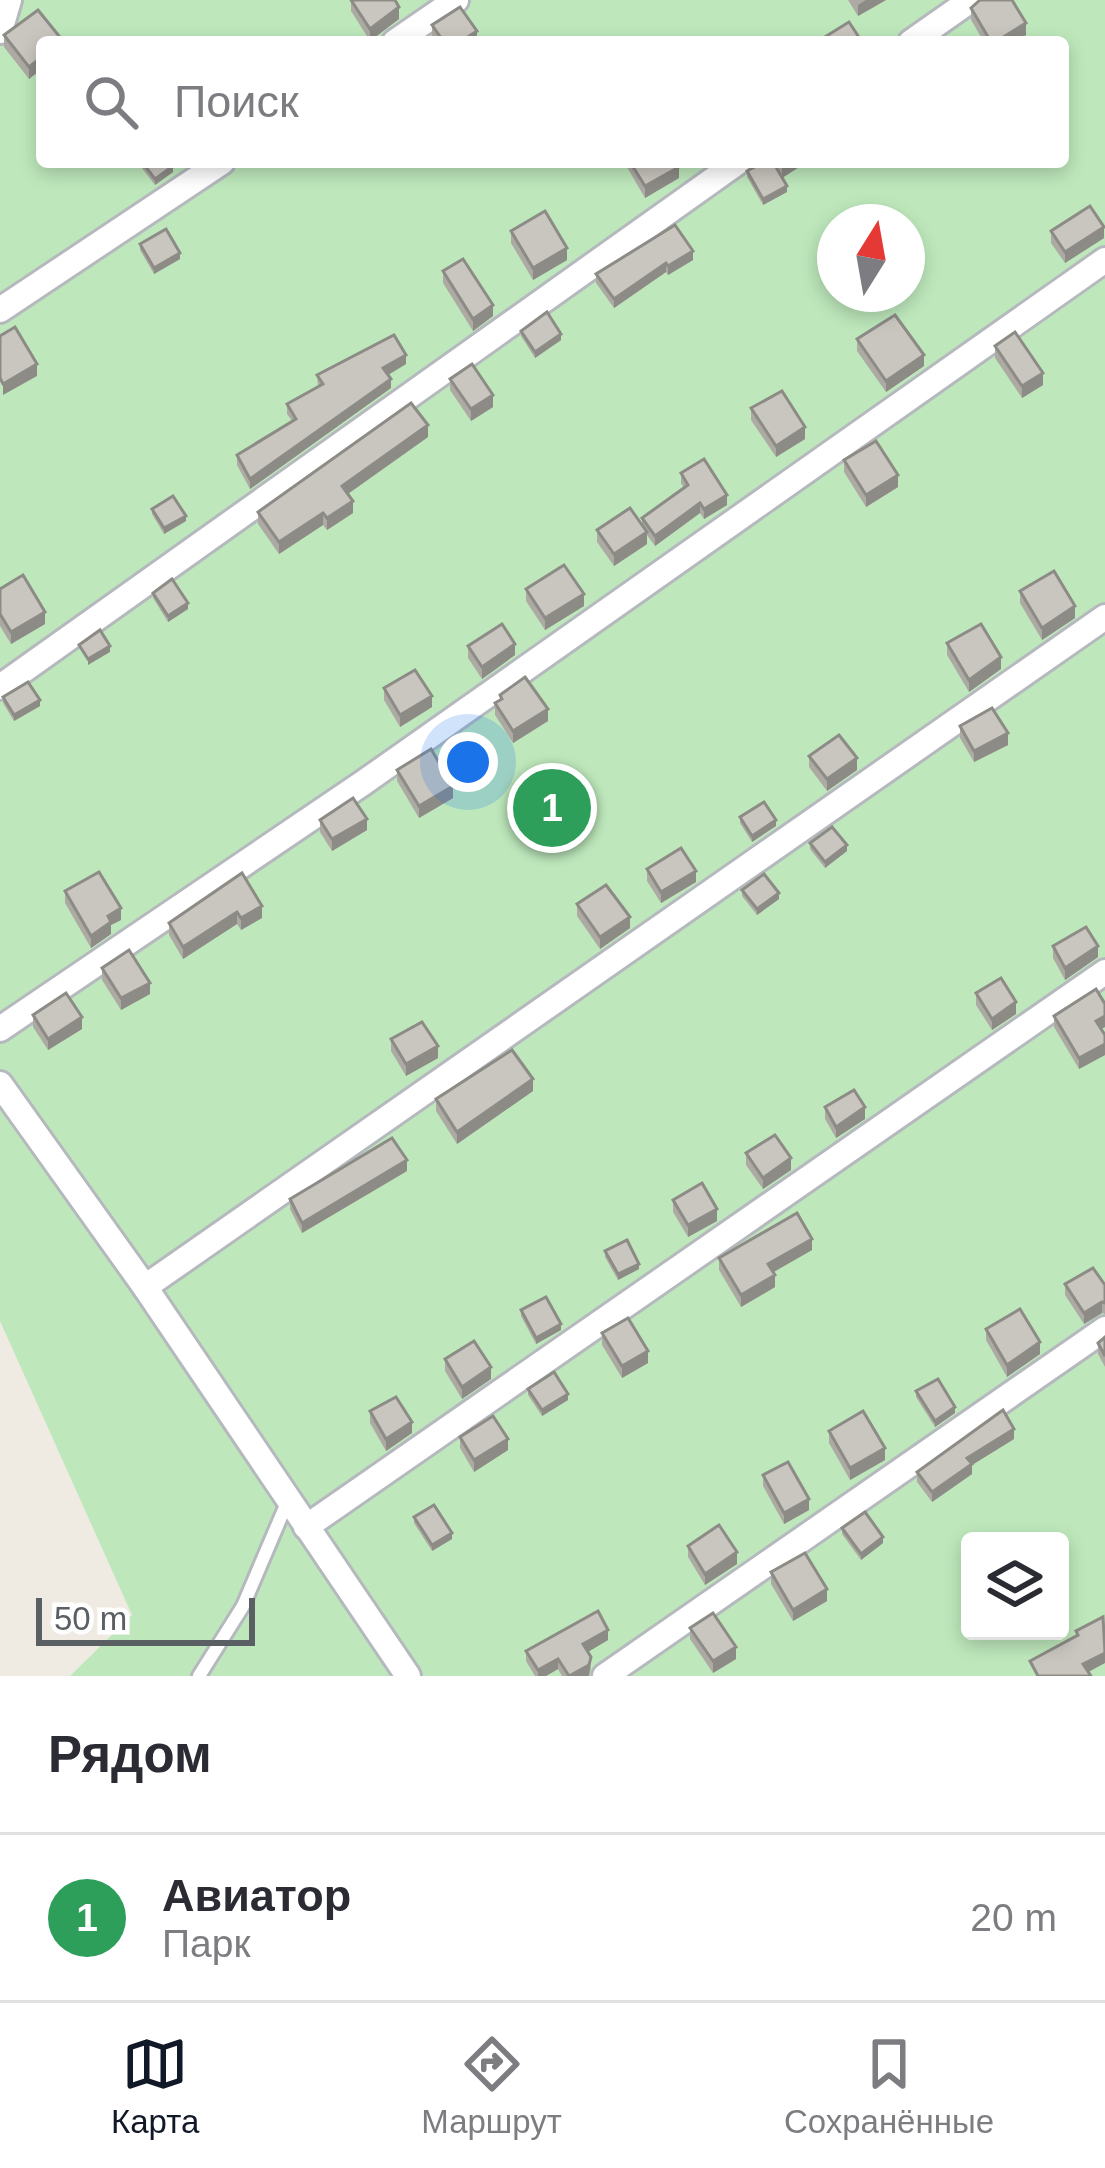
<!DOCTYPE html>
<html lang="ru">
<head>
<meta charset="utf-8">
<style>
	:root { --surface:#fff; --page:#f7f7f7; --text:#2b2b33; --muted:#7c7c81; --line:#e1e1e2; --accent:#111827 }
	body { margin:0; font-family:Arial,sans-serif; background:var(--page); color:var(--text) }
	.controls { position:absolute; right:36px; bottom:36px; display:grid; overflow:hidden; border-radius:12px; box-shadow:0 6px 18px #0003 }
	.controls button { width:108px; height:108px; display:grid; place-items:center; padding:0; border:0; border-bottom:3px solid var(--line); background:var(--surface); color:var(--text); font:60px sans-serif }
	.compass { position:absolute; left:817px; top:204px; width:108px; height:108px; border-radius:50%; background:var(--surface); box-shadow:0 6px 18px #0003; rotate:11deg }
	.scale { position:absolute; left:36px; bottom:30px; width:219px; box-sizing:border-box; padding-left:12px; border:6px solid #5a5f64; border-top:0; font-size:33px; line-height:42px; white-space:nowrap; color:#5a5f64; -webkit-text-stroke:9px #fff; paint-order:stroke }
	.you { position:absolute; left:468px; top:762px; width:42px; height:42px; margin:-30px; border:9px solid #fff; border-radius:50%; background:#1a73e8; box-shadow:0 0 0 18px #1a73e833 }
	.badge { display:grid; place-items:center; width:78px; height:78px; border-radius:50%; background:var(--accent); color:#fff; font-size:39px; font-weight:700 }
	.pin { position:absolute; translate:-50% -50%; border:6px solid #fff; box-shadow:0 3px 12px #0006 }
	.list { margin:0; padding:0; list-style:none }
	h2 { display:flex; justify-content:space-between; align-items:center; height:156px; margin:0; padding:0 48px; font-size:51px }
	h2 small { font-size:39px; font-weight:400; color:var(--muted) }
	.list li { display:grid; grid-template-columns:78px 1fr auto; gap:36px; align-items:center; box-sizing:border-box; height:168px; padding:0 48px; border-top:3px solid var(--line) }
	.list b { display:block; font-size:45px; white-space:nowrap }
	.list p { margin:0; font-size:39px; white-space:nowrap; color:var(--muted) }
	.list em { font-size:39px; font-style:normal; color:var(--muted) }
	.icon { flex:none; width:66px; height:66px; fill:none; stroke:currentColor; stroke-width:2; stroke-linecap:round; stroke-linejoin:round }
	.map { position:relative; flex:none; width:1105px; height:1676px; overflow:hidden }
	.search { position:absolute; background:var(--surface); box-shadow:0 6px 18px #0003; left:36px; right:36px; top:36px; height:132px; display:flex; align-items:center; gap:30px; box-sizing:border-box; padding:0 42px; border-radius:12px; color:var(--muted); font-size:45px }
	.sheet { height:324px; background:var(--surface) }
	nav { display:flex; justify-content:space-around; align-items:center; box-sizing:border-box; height:168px; border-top:3px solid var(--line); background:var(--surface); font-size:33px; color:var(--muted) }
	nav a { display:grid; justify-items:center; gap:6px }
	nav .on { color:var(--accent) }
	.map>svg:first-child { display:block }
	.garden { fill:#bee8bc; fill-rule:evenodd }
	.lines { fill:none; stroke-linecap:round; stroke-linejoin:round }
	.service-casing { stroke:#b5b9be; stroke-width:18 }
	.minor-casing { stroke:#b5b9be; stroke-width:30 }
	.service { stroke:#fff; stroke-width:12 }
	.minor { stroke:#fff; stroke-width:24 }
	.wall { fill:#adaaa4 }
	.shaded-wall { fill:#8d8b86 }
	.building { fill:#c9c6bf; stroke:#8d8b86; stroke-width:3 }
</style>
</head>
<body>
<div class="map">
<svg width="1105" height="1676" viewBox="0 0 1105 1676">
	<rect width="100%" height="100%" fill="#efebe2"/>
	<path class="garden" d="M0 0H1105V1676H70L132 1615 0 1321ZM42 42H1063V162H42ZM835 222H907V294H835ZM970 1541H1060V1631H970Z"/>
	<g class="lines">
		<defs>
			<polyline id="service" points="199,1676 243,1606 289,1498"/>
			<g id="minor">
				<polyline points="0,31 9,0"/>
				<polyline points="395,42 456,0"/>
				<polyline points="911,42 971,0"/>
				<polyline points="0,310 222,162"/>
				<polyline points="0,687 738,162"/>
				<polyline points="0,1029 363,783 1105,260"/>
				<polyline points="0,1084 145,1287 408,1676"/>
				<polyline points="145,1287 1105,617"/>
				<polyline points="306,1527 1105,972"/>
				<polyline points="605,1676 1105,1329"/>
			</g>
		</defs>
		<use href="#service" class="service-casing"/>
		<use href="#minor" class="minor-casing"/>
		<use href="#service" class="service"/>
		<use href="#minor" class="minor"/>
	</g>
	<g class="wall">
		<polygon points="351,0 399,19 370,41 351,11"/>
		<polygon points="848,0 886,0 858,16"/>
		<polygon points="971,8 1026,35 1014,42 984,42 971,20"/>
		<polygon points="432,25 477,42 436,42 432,37"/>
		<polygon points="4,35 63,42 29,79 4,47"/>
		<polygon points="137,162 170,162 173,172 155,185"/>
		<polygon points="624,162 676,162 679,178 645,198"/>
		<polygon points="764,162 807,162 782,178 787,192 763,205 747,177 747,171"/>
		<polygon points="511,231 567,260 533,280 511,243"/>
		<polygon points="1051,231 1104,238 1065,263 1051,243"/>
		<polygon points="140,244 180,259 154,274 140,250"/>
		<polygon points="693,260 668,275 666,272 614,308 596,283 596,274"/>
		<polygon points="443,271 493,316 473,331 443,283"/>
		<polygon points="521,331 561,340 535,358 521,336"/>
		<polygon points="857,339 924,366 886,392 857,351"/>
		<polygon points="995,346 1043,385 1022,398 995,358"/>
		<polygon points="406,364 388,375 391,388 250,489 237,465 237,455 292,421 287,414 287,404 318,386 317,375"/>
		<polygon points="450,379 493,407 471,421 450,390"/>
		<polygon points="751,408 805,439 776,457 751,420"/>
		<polygon points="428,437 348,494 353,513 327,530 323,525 279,554 258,524 258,512"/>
		<polygon points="844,460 898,487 866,507 844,472"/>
		<polygon points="681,473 727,505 704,519 700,513 655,546 647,535 647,544 614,566 597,542 597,530 642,525 642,518 684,488 681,483"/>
		<polygon points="152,509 186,521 164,534 152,514"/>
		<polygon points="0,589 45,624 11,644 0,626"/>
		<polygon points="526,589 584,606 545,630 526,601"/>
		<polygon points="1020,591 1075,618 1042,640 1020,603"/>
		<polygon points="153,593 188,609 168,622 153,598"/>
		<polygon points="947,643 1001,669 969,692 947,655"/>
		<polygon points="468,646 515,655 482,679 468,658"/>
		<polygon points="384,688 432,707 400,727 384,700"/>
		<polygon points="500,695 548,721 513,743 495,715 495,703 500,700"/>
		<polygon points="3,697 40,706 14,721 3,703"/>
		<polygon points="960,726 1008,745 974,762 960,738"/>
		<polygon points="809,756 857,770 827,791 809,767"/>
		<polygon points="397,770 453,798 419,818 397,781"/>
		<polygon points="740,817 776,826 752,842 740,823"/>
		<polygon points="320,820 367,830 332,851 320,832"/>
		<polygon points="810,843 847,851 825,868 810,849"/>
		<polygon points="647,869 696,882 661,903 647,881"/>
		<polygon points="242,873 262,918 241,930 237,924 183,959 169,935 169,923"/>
		<polygon points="742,890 779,899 757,915 742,896"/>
		<polygon points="65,891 121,920 111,925 111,934 91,948 65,903"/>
		<polygon points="577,904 630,928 600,949 577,916"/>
		<polygon points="1053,946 1098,957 1065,980 1053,958"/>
		<polygon points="102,968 150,994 121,1010 102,980"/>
		<polygon points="976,993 1016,1014 992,1030 976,1005"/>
		<polygon points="1105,1004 1105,1027 1101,1029 1105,1035 1105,1055 1079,1069 1054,1027 1054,1016"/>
		<polygon points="33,1015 82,1029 48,1050 33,1027"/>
		<polygon points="391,1039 438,1058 406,1076 391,1051"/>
		<polygon points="533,1091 457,1144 436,1111 436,1099"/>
		<polygon points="825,1107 865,1119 836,1138 825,1119"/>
		<polygon points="746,1153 791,1170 763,1189 746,1165"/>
		<polygon points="407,1171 302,1233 290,1209 290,1199"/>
		<polygon points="673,1200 717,1221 688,1237 673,1212"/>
		<polygon points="812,1250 774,1272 775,1287 741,1307 719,1270 719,1258"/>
		<polygon points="605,1251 639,1269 618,1280 605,1257"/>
		<polygon points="1065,1284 1105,1285 1105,1314 1102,1313 1084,1324 1065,1295"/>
		<polygon points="521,1310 561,1330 536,1344 521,1316"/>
		<polygon points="986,1329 1040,1354 1007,1377 986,1340"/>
		<polygon points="602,1333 648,1363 622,1378 602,1345"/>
		<polygon points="1105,1337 1105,1367 1098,1354 1098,1343"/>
		<polygon points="445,1359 491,1379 462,1399 445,1371"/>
		<polygon points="528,1389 568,1400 542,1416 528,1395"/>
		<polygon points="916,1391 955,1413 935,1427 916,1397"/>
		<polygon points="370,1411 412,1433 386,1451 370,1423"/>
		<polygon points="829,1431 885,1460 850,1480 829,1443"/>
		<polygon points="460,1437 508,1450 474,1472 460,1448"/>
		<polygon points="1014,1439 972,1465 972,1474 932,1502 917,1482 917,1472"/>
		<polygon points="763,1475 809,1510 784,1524 763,1486"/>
		<polygon points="414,1517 452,1539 432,1551 414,1523"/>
		<polygon points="842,1528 883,1543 861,1560 842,1534"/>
		<polygon points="688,1546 737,1564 705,1585 688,1557"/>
		<polygon points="771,1572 827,1601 793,1621 771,1584"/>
		<polygon points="690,1628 736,1659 713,1673 690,1639"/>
		<polygon points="608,1640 587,1652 591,1668 589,1676 562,1676 558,1669 546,1676 535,1676 526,1661 526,1651"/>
	</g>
	<g class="shaded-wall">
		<polygon points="866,0 886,0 858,16 858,5"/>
		<polygon points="399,7 399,19 370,41 370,29"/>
		<polygon points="1026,23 1026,35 1014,42 995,42"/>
		<polygon points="477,31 477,42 460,42"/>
		<polygon points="42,57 42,69 29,79 29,67"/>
		<polygon points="792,162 807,162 782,178 782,168"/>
		<polygon points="173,166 173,172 155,185 155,179"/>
		<polygon points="679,167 679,178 645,198 645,186"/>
		<polygon points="787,186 787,192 763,205 763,199"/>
		<polygon points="1104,227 1104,238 1065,263 1065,252"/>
		<polygon points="567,248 567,260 533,280 533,268"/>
		<polygon points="693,251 693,260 668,275 668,266"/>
		<polygon points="180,253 180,259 154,274 154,268"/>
		<polygon points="666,263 666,272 614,308 614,299"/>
		<polygon points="493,305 493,316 473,331 473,319"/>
		<polygon points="561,334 561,340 535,358 535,352"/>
		<polygon points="406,355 406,364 383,378 383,368"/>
		<polygon points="924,355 924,366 886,392 886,381"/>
		<polygon points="37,364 37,376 3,395 3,384"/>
		<polygon points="1043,373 1043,385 1022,398 1022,386"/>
		<polygon points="391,379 391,388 250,489 250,479"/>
		<polygon points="493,395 493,407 471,421 471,409"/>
		<polygon points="428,425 428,437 342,498 342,486"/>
		<polygon points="805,427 805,439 776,457 776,446"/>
		<polygon points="898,475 898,487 866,507 866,495"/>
		<polygon points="727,495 727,505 704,519 704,509"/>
		<polygon points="353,501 353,513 327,530 327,518"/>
		<polygon points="700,503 700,513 655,546 655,536"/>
		<polygon points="323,513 323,525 279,554 279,542"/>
		<polygon points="186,516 186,521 164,534 164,528"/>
		<polygon points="647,532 647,544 614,566 614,554"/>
		<polygon points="584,594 584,606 545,630 545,618"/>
		<polygon points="188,603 188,609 168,622 168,616"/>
		<polygon points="1075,606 1075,618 1042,640 1042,628"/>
		<polygon points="45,612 45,624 11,644 11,632"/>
		<polygon points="515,644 515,655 482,679 482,667"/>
		<polygon points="110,646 110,652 88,665 88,659"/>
		<polygon points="1001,657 1001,669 969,692 969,680"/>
		<polygon points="432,696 432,707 400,727 400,715"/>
		<polygon points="40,700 40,706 14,721 14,715"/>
		<polygon points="548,709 548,721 513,743 513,731"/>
		<polygon points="1008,733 1008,745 974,762 974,751"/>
		<polygon points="857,758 857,770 827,791 827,779"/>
		<polygon points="453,786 453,798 419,818 419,806"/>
		<polygon points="367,819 367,830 332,851 332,839"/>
		<polygon points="776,820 776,826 752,842 752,836"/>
		<polygon points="847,845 847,851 825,868 825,862"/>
		<polygon points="696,871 696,882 661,903 661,892"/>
		<polygon points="779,893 779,899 757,915 757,909"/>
		<polygon points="262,906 262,918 241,930 241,918"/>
		<polygon points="121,908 121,920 111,925 111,934 91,948 91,936 108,916"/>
		<polygon points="237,912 237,924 183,959 183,947"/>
		<polygon points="630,917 630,928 600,949 600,937"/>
		<polygon points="1098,946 1098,957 1065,980 1065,968"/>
		<polygon points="150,983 150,994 121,1010 121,998"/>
		<polygon points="1016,1002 1016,1014 992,1030 992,1019"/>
		<polygon points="1105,1016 1105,1027 1096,1032 1096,1021"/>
		<polygon points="82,1017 82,1029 48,1050 48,1039"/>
		<polygon points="1105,1044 1105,1055 1079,1069 1079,1058"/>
		<polygon points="438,1046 438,1058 406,1076 406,1064"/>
		<polygon points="533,1079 533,1091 457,1144 457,1132"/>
		<polygon points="865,1107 865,1119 836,1138 836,1127"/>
		<polygon points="791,1158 791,1170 763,1189 763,1178"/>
		<polygon points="407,1160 407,1171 302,1233 302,1223"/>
		<polygon points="717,1209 717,1221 688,1237 688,1225"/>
		<polygon points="812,1239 812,1250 768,1275 768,1264"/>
		<polygon points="639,1264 639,1269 618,1280 618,1274"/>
		<polygon points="775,1275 775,1287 741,1307 741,1295"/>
		<polygon points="1102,1302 1102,1313 1084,1324 1084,1313"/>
		<polygon points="561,1324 561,1330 536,1344 536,1338"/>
		<polygon points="1040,1342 1040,1354 1007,1377 1007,1365"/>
		<polygon points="648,1351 648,1363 622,1378 622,1366"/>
		<polygon points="491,1367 491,1379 462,1399 462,1387"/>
		<polygon points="568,1394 568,1400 542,1416 542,1410"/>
		<polygon points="955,1407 955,1413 935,1427 935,1421"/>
		<polygon points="412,1422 412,1433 386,1451 386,1439"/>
		<polygon points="1014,1429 1014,1439 972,1465 972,1474 932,1502 932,1492 967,1458"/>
		<polygon points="508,1439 508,1450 474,1472 474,1460"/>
		<polygon points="885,1448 885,1460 850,1480 850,1468"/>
		<polygon points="809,1499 809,1510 784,1524 784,1513"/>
		<polygon points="452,1533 452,1539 432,1551 432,1545"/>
		<polygon points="883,1537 883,1543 861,1560 861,1554"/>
		<polygon points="737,1552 737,1564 705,1585 705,1574"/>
		<polygon points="827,1589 827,1601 793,1621 793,1610"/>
		<polygon points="608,1630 608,1640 583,1655 583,1644"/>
		<polygon points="736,1647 736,1659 713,1673 713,1661"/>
		<polygon points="1105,1653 1105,1663 1083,1675 1083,1664"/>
		<polygon points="591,1657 589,1676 572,1676"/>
		<polygon points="558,1659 558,1669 546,1676 538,1676 538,1670"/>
	</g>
	<g class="building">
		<polygon points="351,0 395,0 399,7 370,29"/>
		<polygon points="980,0 1012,0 1026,23 995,42 991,42 971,8"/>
		<polygon points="460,7 477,31 460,42 444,42 432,25"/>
		<polygon points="38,10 63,41 42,42 42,57 29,67 4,35"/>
		<polygon points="849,22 862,42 821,42 820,40"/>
		<polygon points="142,162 170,162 173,166 155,179"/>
		<polygon points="630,162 676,162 679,167 645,186"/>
		<polygon points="764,162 773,162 787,186 763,199 747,171"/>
		<polygon points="1090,206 1104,227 1065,252 1051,231"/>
		<polygon points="545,211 567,248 533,268 511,231"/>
		<polygon points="675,225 693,251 668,266 666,263 614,299 596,274"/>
		<polygon points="166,229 180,253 154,268 140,244"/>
		<polygon points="463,259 493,305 473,319 443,271"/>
		<polygon points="547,312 561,334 535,352 521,331"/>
		<polygon points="895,315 924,355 886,381 857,339"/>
		<polygon points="15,327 37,364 3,384 0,378 0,336"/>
		<polygon points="1015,332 1043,373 1022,386 995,346"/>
		<polygon points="394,335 406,355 383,368 391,379 250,479 237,455 296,419 287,404 323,384 317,375"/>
		<polygon points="472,364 493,395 471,409 450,379"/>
		<polygon points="782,391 805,427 776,446 751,408"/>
		<polygon points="411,403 428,425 342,486 353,501 327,518 323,513 279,542 258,512"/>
		<polygon points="876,441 898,475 866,495 844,460"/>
		<polygon points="704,459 727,495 704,509 700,503 655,536 642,518 688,485 681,473"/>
		<polygon points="173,496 186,516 164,528 152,509"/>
		<polygon points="630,508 647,532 614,554 597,530"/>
		<polygon points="564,565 584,594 545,618 526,589"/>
		<polygon points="1054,571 1075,606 1042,628 1020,591"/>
		<polygon points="23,575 45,612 11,632 0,614 0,589"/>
		<polygon points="172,579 188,603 168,616 153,593"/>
		<polygon points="502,624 515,644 482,667 468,646"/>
		<polygon points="981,624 1001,657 969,680 947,643"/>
		<polygon points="100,630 110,646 88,659 79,645"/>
		<polygon points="415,670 432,696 400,715 384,688"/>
		<polygon points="525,677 548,709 513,731 495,703 502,699 500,695"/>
		<polygon points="28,682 40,700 14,715 3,697"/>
		<polygon points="992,708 1008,733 974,751 960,726"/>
		<polygon points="839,735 857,758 827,779 809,756"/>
		<polygon points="431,749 453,786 419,806 397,770"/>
		<polygon points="353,798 367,819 332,839 320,820"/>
		<polygon points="764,802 776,820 752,836 740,817"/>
		<polygon points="832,827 847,845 825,862 810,843"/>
		<polygon points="681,848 696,871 661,892 647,869"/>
		<polygon points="99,872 121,908 108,916 111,922 91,936 65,891"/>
		<polygon points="242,873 262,906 241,918 237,912 183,947 169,923"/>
		<polygon points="764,874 779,893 757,909 742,890"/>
		<polygon points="606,885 630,917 600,937 577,904"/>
		<polygon points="1086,927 1098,946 1065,968 1053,946"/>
		<polygon points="129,950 150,983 121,998 102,968"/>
		<polygon points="1001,978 1016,1002 992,1019 976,993"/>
		<polygon points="1096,989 1105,1004 1105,1016 1096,1021 1105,1035 1105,1044 1079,1058 1054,1016"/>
		<polygon points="66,993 82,1017 48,1039 33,1015"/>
		<polygon points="422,1022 438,1046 406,1064 391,1039"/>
		<polygon points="512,1050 533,1079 457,1132 436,1099"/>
		<polygon points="854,1090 865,1107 836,1127 825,1107"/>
		<polygon points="775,1135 791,1158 763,1178 746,1153"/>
		<polygon points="392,1138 407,1160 302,1223 290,1199"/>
		<polygon points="702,1183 717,1209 688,1225 673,1200"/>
		<polygon points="797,1213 812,1239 768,1264 775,1275 741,1295 719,1258"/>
		<polygon points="627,1240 639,1264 618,1274 605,1251"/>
		<polygon points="1093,1268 1105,1285 1105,1303 1102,1302 1084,1313 1065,1284"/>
		<polygon points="546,1297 561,1324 536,1338 521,1310"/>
		<polygon points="1020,1309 1040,1342 1007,1365 986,1329"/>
		<polygon points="628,1318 648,1351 622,1366 602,1333"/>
		<polygon points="1105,1337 1105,1356 1098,1343"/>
		<polygon points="474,1341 491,1367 462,1387 445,1359"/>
		<polygon points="554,1372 568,1394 542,1410 528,1389"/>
		<polygon points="938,1379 955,1407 935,1421 916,1391"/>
		<polygon points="396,1397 412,1422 386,1439 370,1411"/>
		<polygon points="1003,1410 1014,1429 967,1458 972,1464 932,1492 917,1472"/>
		<polygon points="863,1411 885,1448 850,1468 829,1431"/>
		<polygon points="493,1416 508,1439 474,1460 460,1437"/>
		<polygon points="788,1462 809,1499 784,1513 763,1475"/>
		<polygon points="434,1505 452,1533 432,1545 414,1517"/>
		<polygon points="865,1512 883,1537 861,1554 842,1528"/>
		<polygon points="719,1525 737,1552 705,1574 688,1546"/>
		<polygon points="805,1553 827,1589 793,1610 771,1572"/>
		<polygon points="598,1611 608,1630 583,1644 591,1657 589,1665 569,1676 558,1659 538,1670 526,1651"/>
		<polygon points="713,1613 736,1647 713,1661 690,1628"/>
		<polygon points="1103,1617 1105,1653 1083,1664 1091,1676 1038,1676 1030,1661 1078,1635 1076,1631"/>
	</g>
</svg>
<div class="controls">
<button><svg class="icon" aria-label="layers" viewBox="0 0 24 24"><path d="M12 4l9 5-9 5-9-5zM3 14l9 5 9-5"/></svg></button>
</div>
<svg class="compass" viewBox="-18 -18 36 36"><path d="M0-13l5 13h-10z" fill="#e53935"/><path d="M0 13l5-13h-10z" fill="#7c7c81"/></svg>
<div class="scale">50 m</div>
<div class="you"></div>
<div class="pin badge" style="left:552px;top:808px;background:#2e9e5b">1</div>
<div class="search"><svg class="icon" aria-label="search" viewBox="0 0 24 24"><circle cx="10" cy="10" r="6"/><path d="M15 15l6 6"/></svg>Поиск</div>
</div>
<section class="sheet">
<h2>Рядом<small></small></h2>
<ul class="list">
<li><span class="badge" style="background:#2e9e5b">1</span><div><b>Авиатор</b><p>Парк</p></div><em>20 m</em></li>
</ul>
</section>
<nav>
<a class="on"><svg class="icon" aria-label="map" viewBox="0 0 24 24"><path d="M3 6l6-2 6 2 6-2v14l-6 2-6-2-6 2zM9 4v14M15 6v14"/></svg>Карта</a>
<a><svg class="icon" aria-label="directions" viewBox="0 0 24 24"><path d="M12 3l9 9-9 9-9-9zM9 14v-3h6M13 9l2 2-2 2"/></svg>Маршрут</a>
<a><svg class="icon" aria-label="saved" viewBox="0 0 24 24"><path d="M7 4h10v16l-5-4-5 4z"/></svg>Сохранённые</a>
</nav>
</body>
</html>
